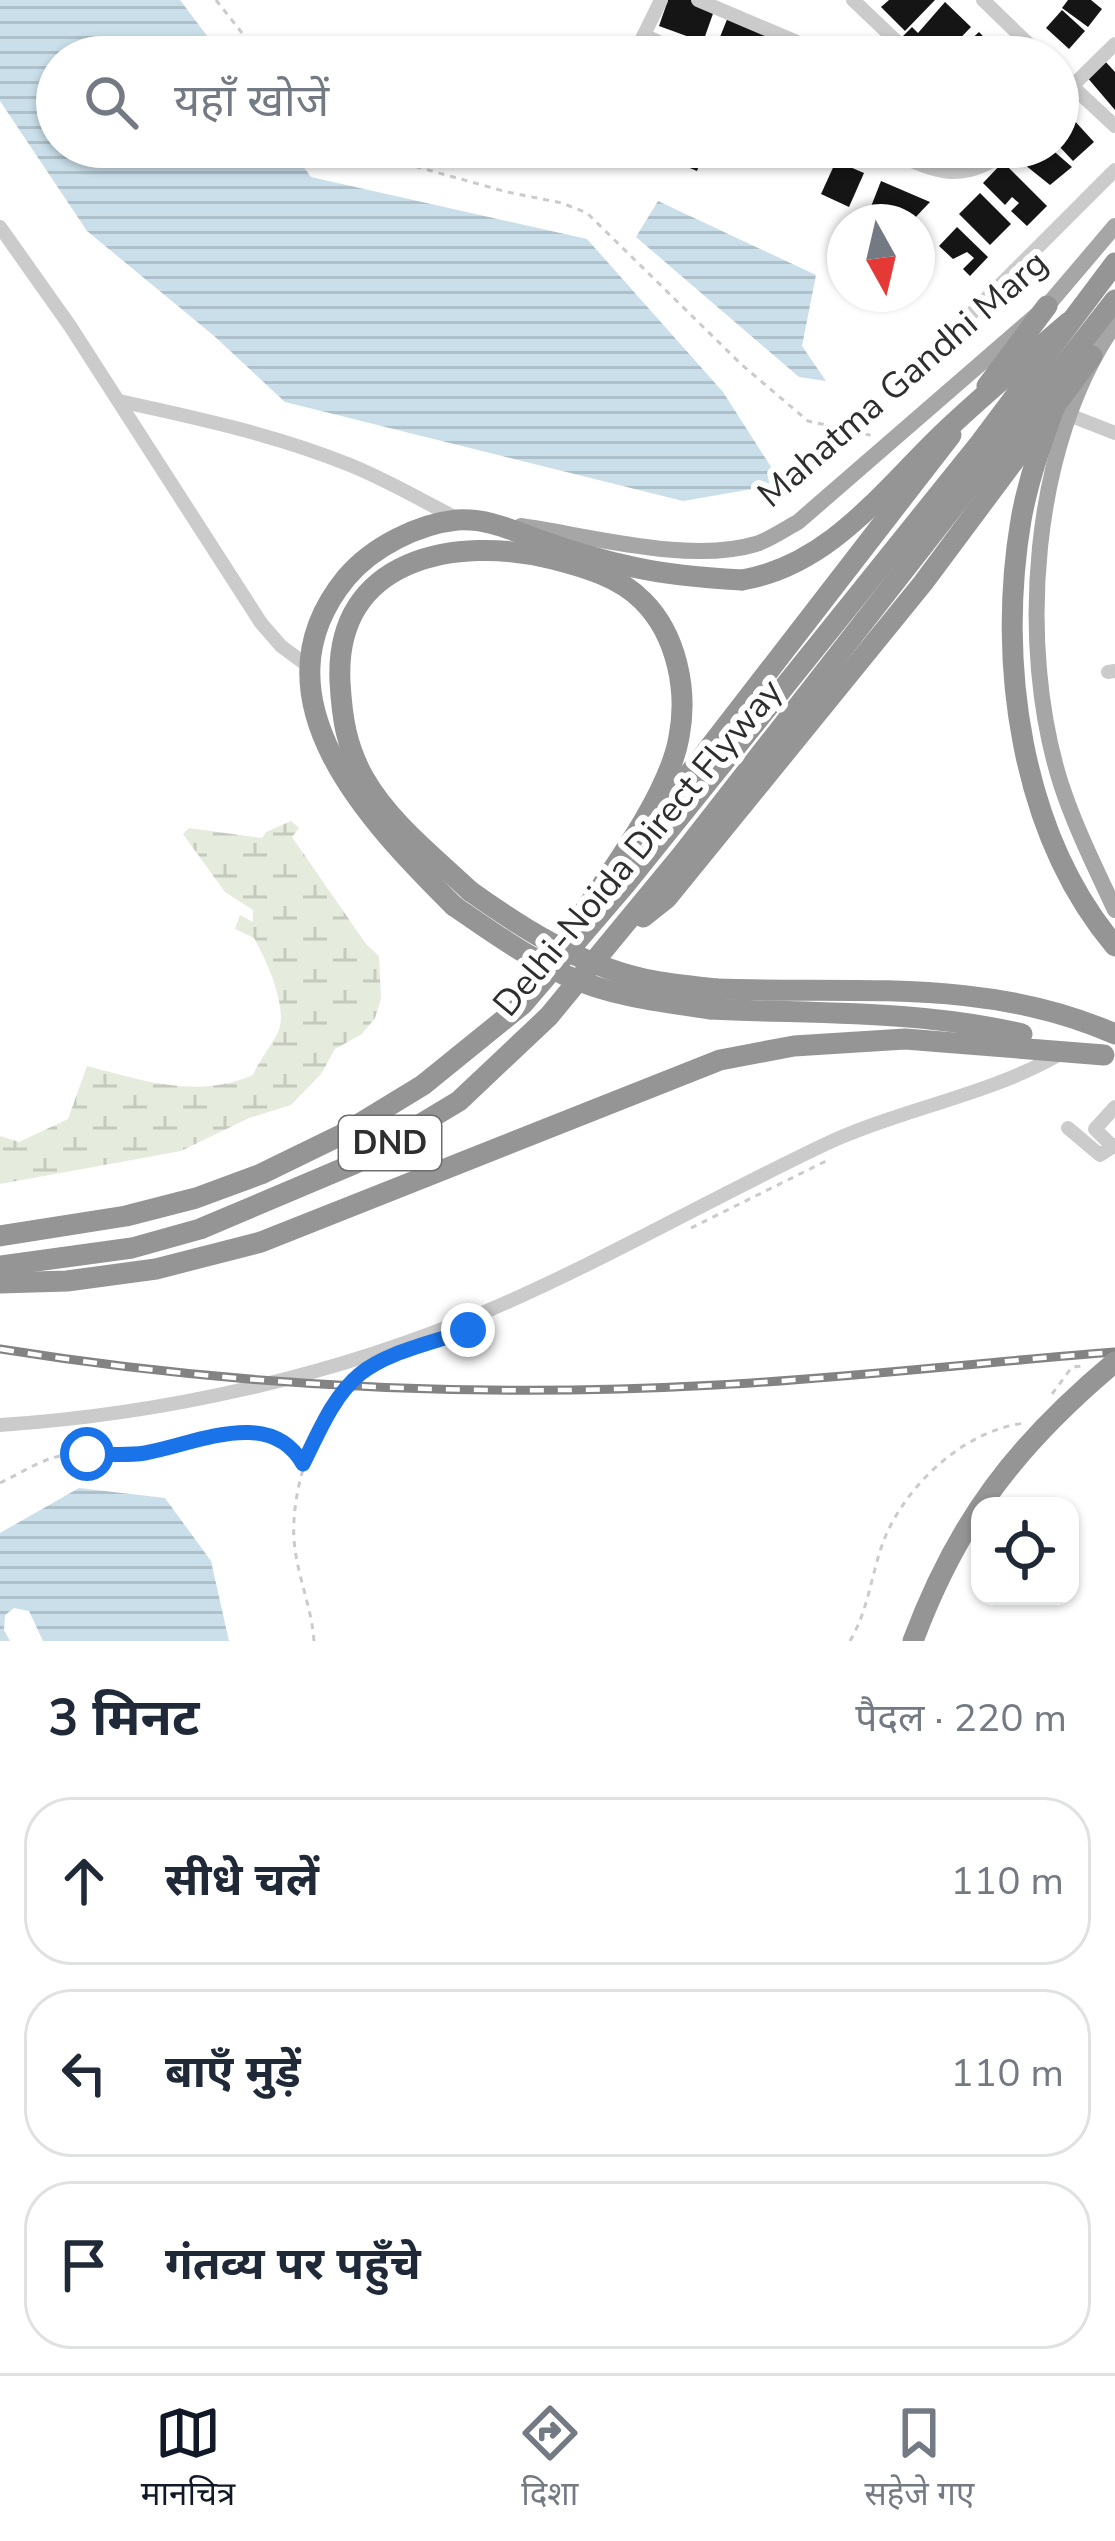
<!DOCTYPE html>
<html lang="hi">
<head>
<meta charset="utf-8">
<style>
	:root { --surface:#fff; --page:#f6f6f7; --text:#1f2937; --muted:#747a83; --line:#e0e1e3; --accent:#111827 }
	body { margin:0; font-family:"Nunito Sans","Noto Sans Devanagari",sans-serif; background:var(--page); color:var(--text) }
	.controls { position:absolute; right:36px; bottom:36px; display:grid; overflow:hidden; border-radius:24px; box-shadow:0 3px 9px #0004 }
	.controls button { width:108px; height:108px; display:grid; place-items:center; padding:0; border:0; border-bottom:3px solid var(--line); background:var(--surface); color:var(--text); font:60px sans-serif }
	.compass { position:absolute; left:827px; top:204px; width:108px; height:108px; border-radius:50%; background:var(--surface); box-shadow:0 3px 9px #0004; rotate:172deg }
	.stop { position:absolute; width:36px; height:36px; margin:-27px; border:9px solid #1a73e8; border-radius:50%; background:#fff }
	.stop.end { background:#1a73e8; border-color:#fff; box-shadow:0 3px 12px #0008 }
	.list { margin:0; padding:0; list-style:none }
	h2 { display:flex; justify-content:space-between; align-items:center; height:156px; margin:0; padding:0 48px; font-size:51px }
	h2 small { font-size:39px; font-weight:400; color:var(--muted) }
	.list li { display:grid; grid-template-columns:78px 1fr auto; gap:36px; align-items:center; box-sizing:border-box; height:168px; margin:0 24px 24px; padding:0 24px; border:3px solid var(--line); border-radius:48px }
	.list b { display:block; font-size:45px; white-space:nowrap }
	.list em { font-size:39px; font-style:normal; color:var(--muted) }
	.icon { flex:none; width:66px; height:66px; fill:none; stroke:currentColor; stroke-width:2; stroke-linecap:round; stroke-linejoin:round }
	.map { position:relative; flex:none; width:1115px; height:1641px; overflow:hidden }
	.search { position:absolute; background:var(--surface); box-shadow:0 3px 9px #0004; left:36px; right:36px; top:36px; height:132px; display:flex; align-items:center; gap:30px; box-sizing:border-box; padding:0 42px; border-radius:66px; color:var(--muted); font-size:45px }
	.sheet { height:732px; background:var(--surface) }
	nav { display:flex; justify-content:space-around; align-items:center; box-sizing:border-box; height:168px; border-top:3px solid var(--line); background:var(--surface); font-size:33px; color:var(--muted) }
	nav a { display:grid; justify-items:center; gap:6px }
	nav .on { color:var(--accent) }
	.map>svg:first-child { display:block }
	.wetland { fill:url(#wetland-marsh) }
	.water { fill:url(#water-rules) }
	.building { fill:#151515 }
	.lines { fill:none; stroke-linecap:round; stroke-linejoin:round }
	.path { stroke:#cbcbcb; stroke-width:3; stroke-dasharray:6 6; stroke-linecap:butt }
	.minor { stroke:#cbcbcb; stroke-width:14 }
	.major { stroke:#a6a6a6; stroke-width:16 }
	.highway { stroke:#959595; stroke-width:21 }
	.rail-casing { stroke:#838383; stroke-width:9 }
	.rail { stroke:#fff; stroke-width:4.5; stroke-dasharray:14; stroke-linecap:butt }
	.highway-bridge { stroke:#959595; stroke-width:21 }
	.route { stroke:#1a73e8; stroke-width:15 }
	.labels { text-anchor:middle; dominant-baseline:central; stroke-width:12; stroke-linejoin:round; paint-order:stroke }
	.shield { fill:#fff; stroke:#6d6d6d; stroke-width:3 }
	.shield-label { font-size:33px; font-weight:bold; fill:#2e2e2e }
	.street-label { font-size:36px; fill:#2e2e2e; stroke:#fff }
</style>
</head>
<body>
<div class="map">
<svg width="1115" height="1641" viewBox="0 0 1115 1641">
	<defs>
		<pattern id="wetland-marsh" width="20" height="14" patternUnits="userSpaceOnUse" patternTransform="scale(3)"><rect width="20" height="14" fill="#e5ebdd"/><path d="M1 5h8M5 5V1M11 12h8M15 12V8" fill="none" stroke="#c5cabe"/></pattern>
		<pattern id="water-rules" width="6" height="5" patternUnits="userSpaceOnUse" patternTransform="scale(3)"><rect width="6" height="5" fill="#cadfea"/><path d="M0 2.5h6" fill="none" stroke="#aec0c9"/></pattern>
	</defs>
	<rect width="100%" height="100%" fill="#fff"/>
	<path class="wetland" d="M291 821 299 828 292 837 366 944 379 956 381 999 375 1018 362 1034 335 1049 321 1074 291 1105 249 1118 181 1151 0 1184V1136L19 1142 68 1119 87 1066C144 1081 197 1099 253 1075 260 1059 271 1047 278 1032 289 1009 266 959 254 938L235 929 240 915 253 922V910L225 892 183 834 189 828 262 838 266 832Z"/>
	<g class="water">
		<polygon points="0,0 180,0 223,57 57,57 57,147 289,147 311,177 587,239 723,392 782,484 683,501 285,402 213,335 87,231 0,101"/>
		<polygon points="658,201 816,275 802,346 826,381 799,377 636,237"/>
		<polygon points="79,1488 165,1498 211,1561 229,1641 43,1641 29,1611 14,1608 5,1615 4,1630 10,1641 0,1641 0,1533"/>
	</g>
	<g class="building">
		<polygon points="668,0 694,0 715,8 703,42 659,26"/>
		<polygon points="889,0 935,0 905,31 881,7"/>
		<polygon points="1068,0 1091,0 1102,9 1088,27 1062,8"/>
		<polygon points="945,2 971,27 942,57 931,57 921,47 916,52 901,38 912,27 918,33"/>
		<polygon points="1062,10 1085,31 1069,49 1046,28"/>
		<polygon points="728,17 775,36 767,57 740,57 716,47"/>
		<polygon points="979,32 1003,57 952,57"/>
		<polygon points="789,44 819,57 783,57"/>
		<polygon points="1104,60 1115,72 1115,110 1086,76"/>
		<polygon points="1061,106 1094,142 1073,161 1058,145"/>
		<polygon points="665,147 706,147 697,171 661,156"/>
		<polygon points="1024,147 1049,147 1072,167 1050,185 1015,157"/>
		<polygon points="836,161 864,173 849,207 821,194"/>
		<polygon points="1003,162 1047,206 1027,226 1011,211 1019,203 1012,197 1005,205 983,183"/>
		<polygon points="881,181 930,202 911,222 865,222"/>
		<polygon points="980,193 1011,224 990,245 959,214"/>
		<polygon points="957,227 988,257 970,276 963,269 974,258 967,252 953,259 939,246"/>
	</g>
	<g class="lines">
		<g class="path">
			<polyline points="216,0 261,57"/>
			<polyline points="346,147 507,192 562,203 587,213 742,365 808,421 874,436"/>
			<polyline points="691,1228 828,1160"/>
			<polyline points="1052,1394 1072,1367 1083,1366"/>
			<path d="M0 1483C17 1475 34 1464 52 1458 81 1449 115 1458 146 1452 195 1444 271 1406 302 1463"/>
			<path d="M314 1641C312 1610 299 1580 295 1549 287 1494 317 1403 364 1371"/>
			<path d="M850 1641C870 1607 871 1571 886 1535 910 1481 967 1429 1026 1423"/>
		</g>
		<g class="minor">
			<polyline points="698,0 832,57"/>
			<polyline points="853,0 913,57"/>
			<polyline points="983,0 1042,57"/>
			<polyline points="644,35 690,57"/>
			<polyline points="633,57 661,0"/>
			<polyline points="1058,73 1115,126"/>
			<polyline points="1058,100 1115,44"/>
			<path d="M882 147C934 172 963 188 1012 147"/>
			<polyline points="0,227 70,326 261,623 281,646 312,669"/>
			<polyline points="957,328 1115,170"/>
			<path d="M119 401C197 418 276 435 350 465 387 480 423 501 458 519"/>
			<polyline points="1069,415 1115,433"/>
			<polyline points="1108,672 1115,671"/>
			<polyline points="1068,1128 1100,1155 1115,1145"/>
			<polyline points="1113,1147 1095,1129 1115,1107"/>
			<path d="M0 1425C165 1414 335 1376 487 1311 604 1261 715 1196 830 1142 905 1108 989 1095 1060 1054"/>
		</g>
		<g class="major">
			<path d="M1115 324C1031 444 1017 646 1061 784 1075 827 1096 869 1115 910"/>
			<path d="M521 526C590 536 690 564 756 544 771 539 785 529 798 522L1047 306 1115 226"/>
		</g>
		<g class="highway">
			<polyline points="987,386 1047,306"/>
			<polyline points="655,818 951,435"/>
			<path d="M470 891C433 856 389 822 364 778 346 746 342 717 340 682 334 557 457 535 553 559 584 567 620 577 643 601 677 635 688 691 679 737 669 796 606 878 573 928"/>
			<path d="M454 906C371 823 248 698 346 578 372 547 418 524 457 520 490 518 515 532 545 542 573 552 604 561 633 567 668 575 706 578 742 580"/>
			<polyline points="643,917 667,898 923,583 1092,356"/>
			<path d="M716 989C854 994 986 977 1115 1034"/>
			<path d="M711 1009C815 1014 920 1010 1022 1034"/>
			<polyline points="0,1236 126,1216 196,1198 261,1174 341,1135 423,1085 523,1004 625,885 980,443 1115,263"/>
			<polyline points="0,1266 132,1248 200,1229 356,1163 459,1101 549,1016 681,856 1115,300"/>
			<polyline points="0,1283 67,1281 156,1269 261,1242 720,1060 794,1046 905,1039 1104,1055"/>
		</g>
		<defs>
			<path id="rail" d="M0 1349C237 1387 476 1398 716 1385 849 1378 982 1362 1115 1352"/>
		</defs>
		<use href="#rail" class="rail-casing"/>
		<use href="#rail" class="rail"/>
		<g class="highway-bridge">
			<path d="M1074 354C1055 408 1031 463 1021 520 997 661 1020 833 1115 946"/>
			<path d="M742 580C829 565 882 492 942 434 983 395 1026 359 1069 322"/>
			<path d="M470 891C522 928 577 963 640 978 665 984 691 986 716 989"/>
			<path d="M454 906C490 931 526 956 565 975 610 996 662 1002 711 1009"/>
			<path d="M913 1641C958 1520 1017 1444 1115 1362"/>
		</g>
	</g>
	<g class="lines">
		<path class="route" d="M87 1454C107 1454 126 1456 145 1453 196 1444 270 1406 303 1464 318 1434 333 1396 360 1374 388 1351 434 1343 468 1330"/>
	</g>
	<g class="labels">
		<rect class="shield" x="339" y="1116" width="102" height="54" rx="9"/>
		<g class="shield-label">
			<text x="390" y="1143">DND</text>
		</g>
		<g class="street-label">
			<text transform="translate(903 379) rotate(-41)">Mahatma Gandhi Marg</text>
			<text transform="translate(638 848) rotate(-50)">Delhi-Noida Direct Flyway</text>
		</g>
	</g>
</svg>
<div class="controls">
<button><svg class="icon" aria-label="locate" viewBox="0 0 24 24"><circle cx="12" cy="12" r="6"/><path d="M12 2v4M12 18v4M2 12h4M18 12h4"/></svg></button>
</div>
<svg class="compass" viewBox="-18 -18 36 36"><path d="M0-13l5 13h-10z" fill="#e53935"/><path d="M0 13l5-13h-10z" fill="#747a83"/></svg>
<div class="stop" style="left:87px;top:1454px"></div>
<div class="stop end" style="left:468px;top:1330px"></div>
<div class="search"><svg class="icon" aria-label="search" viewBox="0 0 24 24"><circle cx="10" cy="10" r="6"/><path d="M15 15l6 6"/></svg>यहाँ खोजें</div>
</div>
<section class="sheet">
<h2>3 मिनट<small>पैदल · 220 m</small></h2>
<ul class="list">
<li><svg class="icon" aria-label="ahead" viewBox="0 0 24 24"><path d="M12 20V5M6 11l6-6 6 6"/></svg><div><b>सीधे चलें</b></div><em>110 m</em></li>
<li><svg class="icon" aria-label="left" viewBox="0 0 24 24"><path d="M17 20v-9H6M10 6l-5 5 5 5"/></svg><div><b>बाएँ मुड़ें</b></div><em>110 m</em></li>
<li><svg class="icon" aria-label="arrive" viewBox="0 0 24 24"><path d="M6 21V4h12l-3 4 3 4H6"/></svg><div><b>गंतव्य पर पहुँचे</b></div></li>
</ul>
</section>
<nav>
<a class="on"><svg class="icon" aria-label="map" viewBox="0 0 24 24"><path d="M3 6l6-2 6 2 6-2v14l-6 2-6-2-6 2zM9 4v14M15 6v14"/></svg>मानचित्र</a>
<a><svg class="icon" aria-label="directions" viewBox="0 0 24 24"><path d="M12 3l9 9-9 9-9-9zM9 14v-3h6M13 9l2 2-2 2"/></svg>दिशा</a>
<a><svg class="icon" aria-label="saved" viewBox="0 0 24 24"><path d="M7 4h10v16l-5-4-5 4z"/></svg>सहेजे गए</a>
</nav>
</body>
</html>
